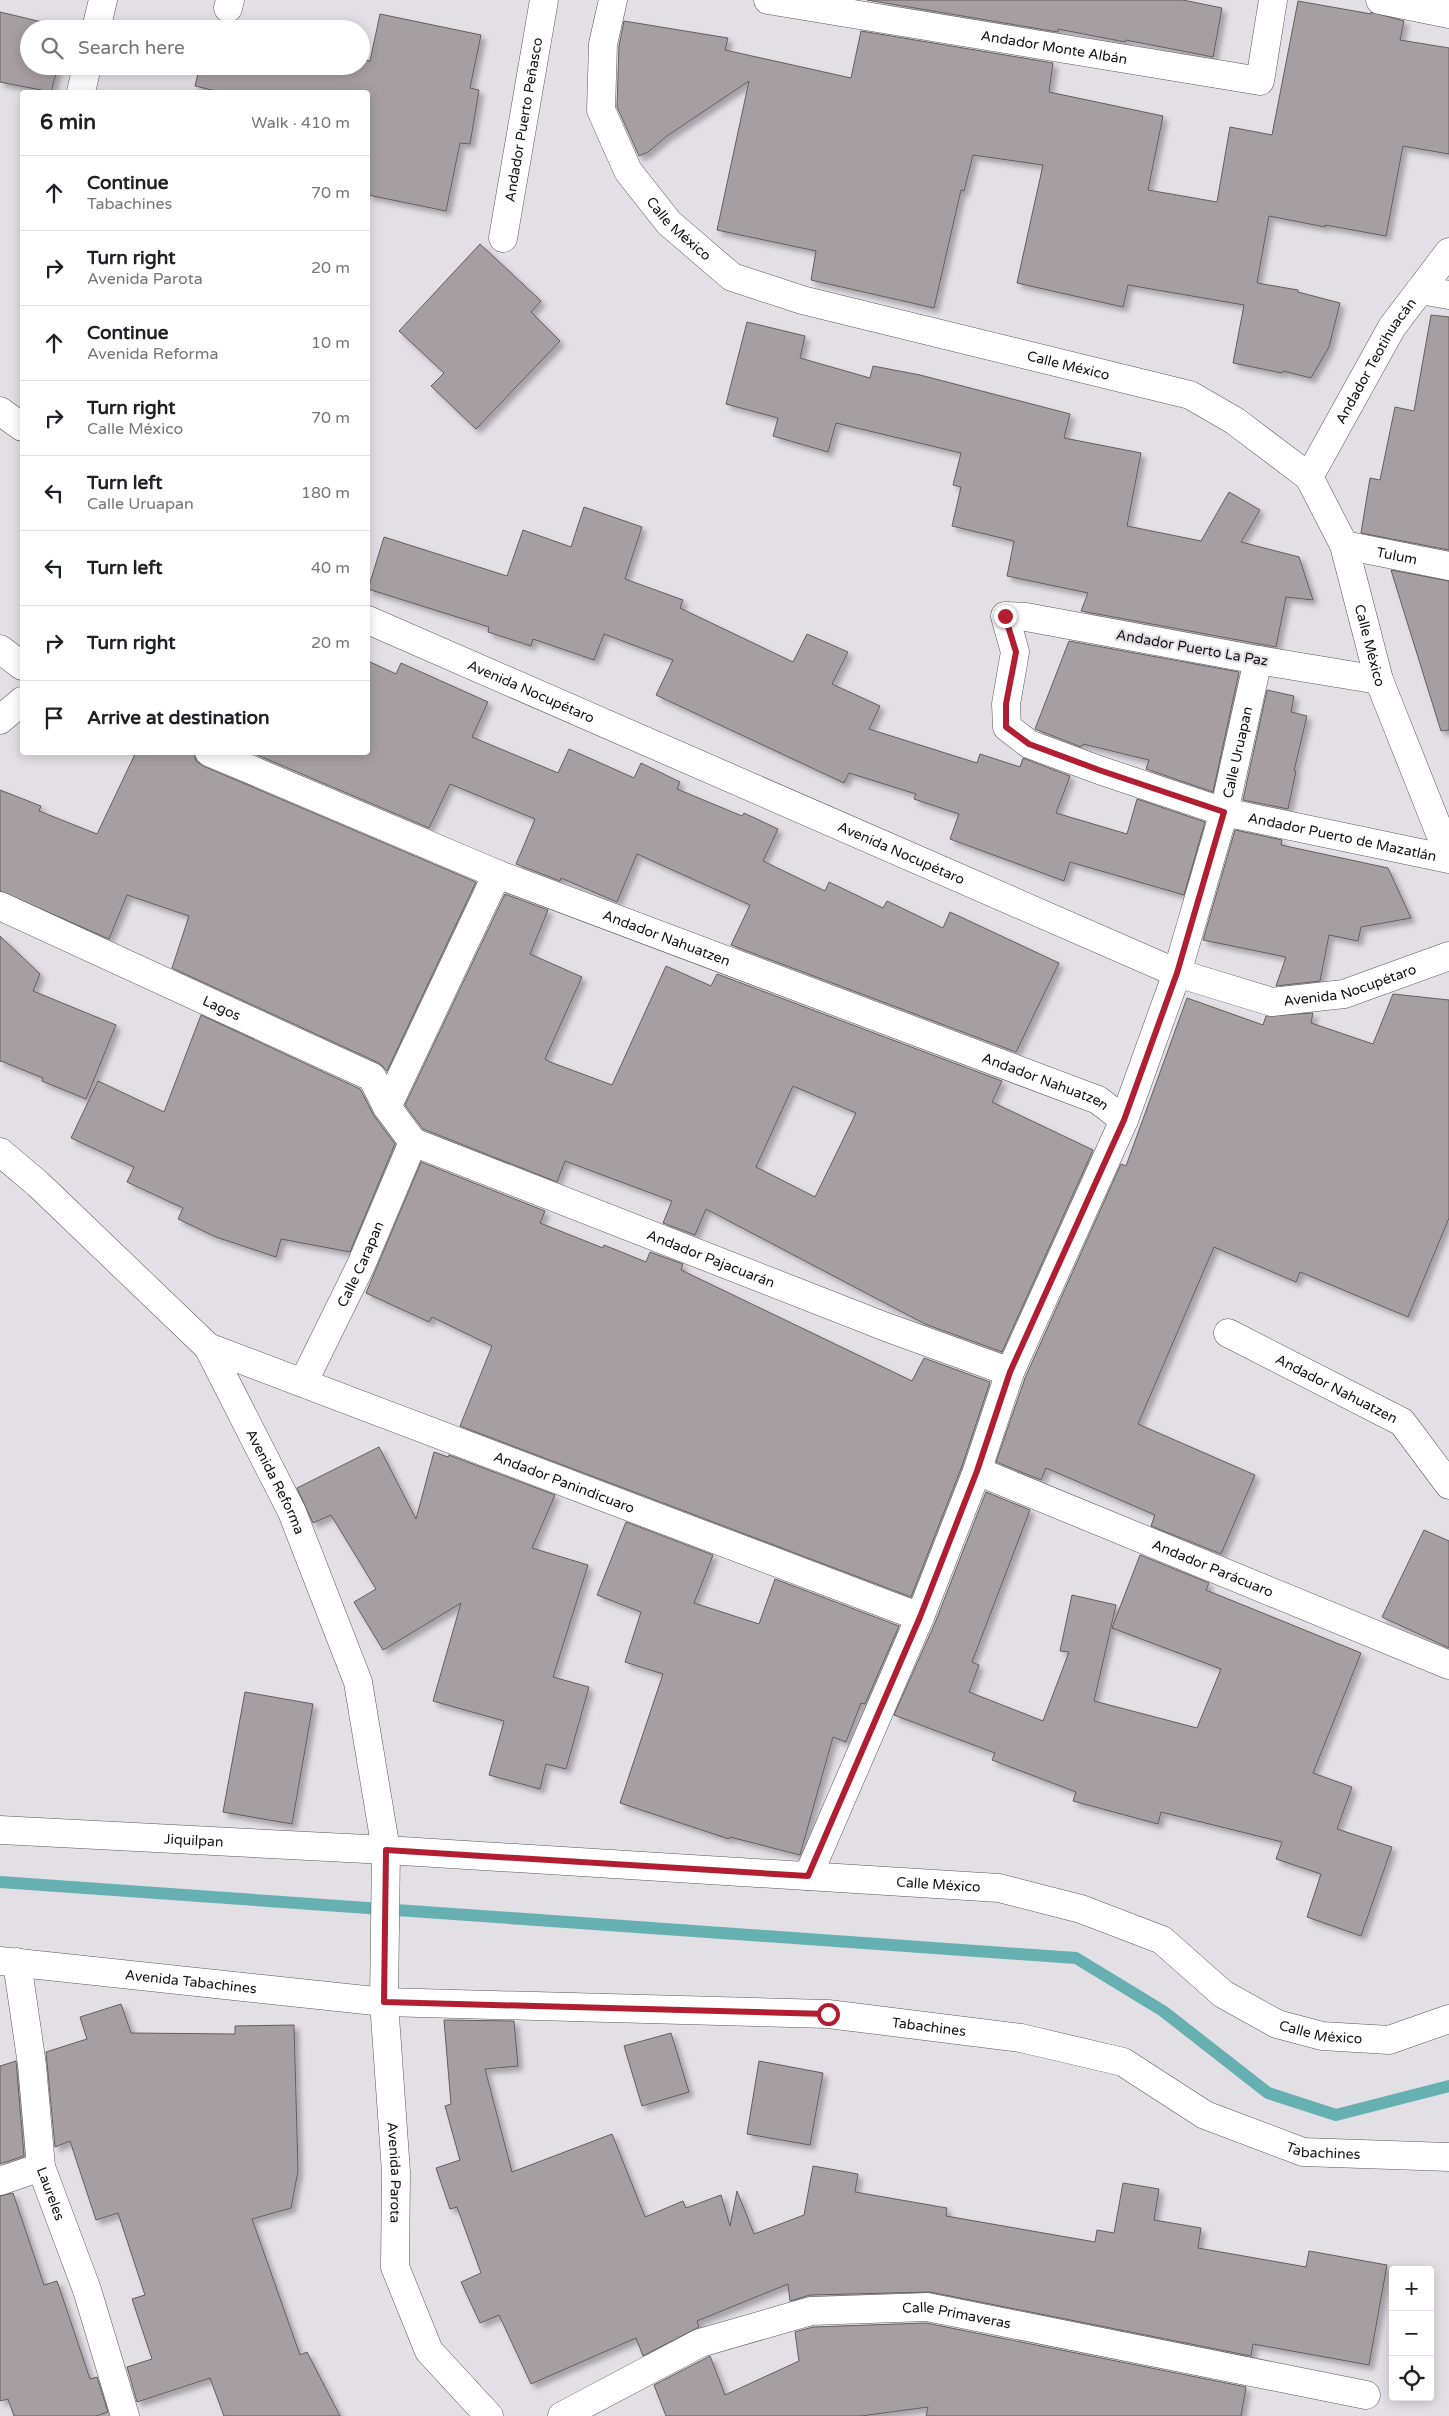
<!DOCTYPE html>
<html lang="en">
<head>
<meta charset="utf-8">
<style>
	:root { --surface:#fff; --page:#f6f6f6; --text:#202124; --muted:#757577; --line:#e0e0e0 }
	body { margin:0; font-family:"Varela Round",sans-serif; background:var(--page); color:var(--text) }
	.controls { position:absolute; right:15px; bottom:15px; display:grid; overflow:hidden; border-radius:5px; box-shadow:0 2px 12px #0003 }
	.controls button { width:45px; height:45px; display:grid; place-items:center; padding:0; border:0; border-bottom:1px solid var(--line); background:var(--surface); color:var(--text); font:25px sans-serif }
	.stop { position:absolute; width:15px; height:15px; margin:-11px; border:4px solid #b11e31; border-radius:50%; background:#fff }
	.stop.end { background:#b11e31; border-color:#fff; box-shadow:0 1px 5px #0008 }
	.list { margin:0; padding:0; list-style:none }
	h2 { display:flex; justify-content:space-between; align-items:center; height:65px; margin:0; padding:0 20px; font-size:21px }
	h2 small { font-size:16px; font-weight:400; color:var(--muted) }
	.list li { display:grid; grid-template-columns:32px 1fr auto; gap:15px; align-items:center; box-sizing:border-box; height:75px; padding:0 20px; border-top:1px solid var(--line) }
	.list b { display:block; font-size:19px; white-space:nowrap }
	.list p { margin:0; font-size:16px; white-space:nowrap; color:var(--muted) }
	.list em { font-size:16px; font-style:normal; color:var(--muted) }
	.icon { flex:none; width:28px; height:28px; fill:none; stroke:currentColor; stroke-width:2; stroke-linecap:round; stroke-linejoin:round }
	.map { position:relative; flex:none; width:1449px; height:2416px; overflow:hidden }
	.search { position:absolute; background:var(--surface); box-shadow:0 2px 12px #0003; left:20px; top:20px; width:350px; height:55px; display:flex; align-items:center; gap:12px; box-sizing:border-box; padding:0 18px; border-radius:28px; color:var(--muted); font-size:19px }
	.panel { position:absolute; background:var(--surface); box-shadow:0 2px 12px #0003; left:20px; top:90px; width:350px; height:665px; border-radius:5px }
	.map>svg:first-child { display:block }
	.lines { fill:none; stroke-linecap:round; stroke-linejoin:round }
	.stream { stroke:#66b0b2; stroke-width:12 }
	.building { fill:#a69fa2; stroke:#645e60; fill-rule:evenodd; filter:url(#shadow) }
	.minor-casing { stroke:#59575c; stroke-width:29 }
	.tertiary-casing { stroke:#59575c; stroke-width:29 }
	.minor { stroke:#fff; stroke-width:28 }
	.tertiary { stroke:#fff; stroke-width:28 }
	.route { stroke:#b11e31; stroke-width:6 }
	.labels { text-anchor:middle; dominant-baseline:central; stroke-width:4.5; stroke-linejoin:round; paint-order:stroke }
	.street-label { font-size:14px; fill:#121113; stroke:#e2dfe5 }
</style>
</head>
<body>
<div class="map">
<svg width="1449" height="2416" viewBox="0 0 1449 2416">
	<defs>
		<filter id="shadow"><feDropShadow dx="4.5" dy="4.5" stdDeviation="2.5" flood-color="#0004"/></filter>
	</defs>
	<rect width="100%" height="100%" fill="#e2dfe5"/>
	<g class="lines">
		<polyline class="stream" points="0,1882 1076,1958 1163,2011 1268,2093 1336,2115 1449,2086"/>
	</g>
	<g class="building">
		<polygon points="867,0 1183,0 1222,8 1213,57 1126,40 1125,42 1058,29 1058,32"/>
		<polygon points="1298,1 1371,14 1371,12 1404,21 1400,40 1449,48 1449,154 1403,146 1386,236 1325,225 1325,227 1269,216 1257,283 1298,290 1298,292 1340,303 1329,347 1311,378 1283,371 1282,373 1233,363 1244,305 1128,285 1123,307 1017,283 1043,165 973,155 964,191 961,190 934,308 811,280 816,251 717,230 749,81 667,136 648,152 639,156 617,107 619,46 624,21 728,38 725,50 851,78 861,31 1053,63 1049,92 1163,116 1148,190 1217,202 1230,127 1272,135"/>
		<polygon points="0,12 67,28 29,29 29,66 58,66 51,92 0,82"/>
		<polygon points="380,14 481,35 470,88 479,90 470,144 460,143 446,211 368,195 368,92 221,92 195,86 200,66 361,66 361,59 370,61"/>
		<polygon points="211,21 243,29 209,29"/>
		<polygon points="480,244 541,301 531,312 560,341 476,429 431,386 444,373 399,331"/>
		<polygon points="1431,315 1449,317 1449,550 1361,533 1370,478 1380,480 1395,407 1414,411"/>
		<polygon points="747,322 805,336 800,358 870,378 873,366 920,375 1070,414 1064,438 1141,453 1127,526 1201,541 1229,492 1260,510 1241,542 1299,557 1313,600 1286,597 1276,647 1081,611 1088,593 1007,576 1014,541 952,526 961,487 953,485 961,453 836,423 828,452 773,436 778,418 726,404"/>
		<polygon points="584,507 642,527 625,579 683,600 680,608 793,662 807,634 848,652 832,684 880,706 869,729 977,763 980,754 1020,767 1023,758 1070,776 1056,813 1127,834 1137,799 1205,822 1184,895 1070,862 1064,881 950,839 959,814 914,799 916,794 849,773 844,783 656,695 673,660 604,634 594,660 533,639 531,646 488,632 489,627 368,589 384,537 507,576 523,530 571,547"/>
		<polygon points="1391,570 1449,581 1449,730 1441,731"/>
		<polygon points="1069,641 1239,672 1213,792 1146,769 1149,760 1083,744 1081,747 1035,729"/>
		<polygon points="368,661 396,674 401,663 488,702 472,737 558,773 569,749 634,778 641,763 680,782 677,789 742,816 744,813 778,829 763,861 825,891 829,882 883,908 887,901 943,928 950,912 1059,963 1016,1052 731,945 750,905 637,854 617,902 561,878 560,881 516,864 535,819 450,784 429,828 250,752 368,752"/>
		<polygon points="1267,690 1294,696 1291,712 1307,716 1294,771 1296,771 1288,809 1243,800"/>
		<polygon points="136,752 194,752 196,761 203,766 476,882 387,1071 379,1063 172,968 189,916 127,895 109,939 0,891 0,790 41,806 39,811 97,834"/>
		<polygon points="1235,830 1282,840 1281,845 1388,868 1411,918 1361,927 1358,941 1329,935 1320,981 1276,986 1286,957 1203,940"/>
		<path d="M505 894 548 910 530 954 582 977 545 1059 550 1062 612 1085 666 966 711 986 717 974 1002 1081 992 1102 1093 1150 1002 1352 925 1324 706 1209 695 1235 663 1223 672 1201 565 1161 557 1182 423 1129 405 1105ZM793 1086 856 1113 815 1197 756 1167Z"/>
		<polygon points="0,936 40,974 33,991 116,1025 86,1099 42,1081 43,1078 1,1061 0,1062"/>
		<polygon points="1393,994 1449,1000 1449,1218 1408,1317 1300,1272 1296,1282 1214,1247 1138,1424 1255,1475 1221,1554 1151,1526 1155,1515 1046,1468 1041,1480 996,1462 1025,1378 1121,1164 1126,1166 1187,998 1263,1025 1266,1016 1313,1013 1311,1023 1373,1044"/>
		<polygon points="201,1015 360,1089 374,1116 395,1144 350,1252 281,1239 276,1257 216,1237 178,1219 183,1208 127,1182 134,1167 71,1138 98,1081 164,1112"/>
		<polygon points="421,1162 545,1211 540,1223 603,1248 604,1245 646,1262 650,1252 683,1264 681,1270 912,1381 924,1358 990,1382 962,1466 911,1597 460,1426 492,1346 432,1317 429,1322 366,1293"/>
		<polygon points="379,1447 416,1519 434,1452 448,1457 449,1455 555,1495 532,1548 588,1565 553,1677 589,1687 566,1769 546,1764 540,1789 489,1775 504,1721 433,1701 461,1603 383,1650 354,1602 376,1589 331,1515 313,1523 297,1488"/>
		<polygon points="986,1492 1030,1510 972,1662 979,1665 969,1692 1043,1721 1069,1652 1060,1651 1072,1595 1116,1605 1094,1701 1197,1728 1221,1669 1112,1628 1140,1555 1209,1583 1206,1590 1361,1653 1313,1773 1352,1787 1337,1829 1392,1847 1361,1936 1307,1917 1321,1874 1276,1859 1282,1842 1161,1812 1158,1824 1073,1801 1076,1792 992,1760 995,1753 894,1715 935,1623"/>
		<polygon points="626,1522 713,1555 694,1603 759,1624 775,1579 899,1626 865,1704 861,1703 846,1742 833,1737 800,1855 730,1837 729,1839 620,1803 663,1674 625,1662 641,1612 597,1595"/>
		<polygon points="1424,1530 1449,1541 1449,1648 1382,1617"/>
		<polygon points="245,1692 313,1704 292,1824 223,1812"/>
		<polygon points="121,2004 131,2033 235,2034 235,2026 294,2025 298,2171 291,2208 252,2219 300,2355 307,2352 340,2416 224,2416 210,2378 137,2402 127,2367 152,2359 132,2299 145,2295 118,2213 96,2220 70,2141 55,2147 46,2052 87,2039 80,2017"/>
		<polygon points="444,2020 514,2021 518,2066 485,2069 512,2172 612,2134 645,2217 683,2201 686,2208 721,2195 730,2226 737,2191 754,2234 804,2215 813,2166 858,2174 855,2192 947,2208 946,2216 1095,2242 1097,2230 1114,2233 1123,2183 1159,2189 1154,2220 1201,2228 1198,2248 1306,2267 1309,2251 1387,2265 1369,2365 1253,2344 1251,2356 930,2292 810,2295 790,2301 788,2284 697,2321 699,2327 643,2356 636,2338 531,2384 499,2315 480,2323 461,2282 481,2273 457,2207 450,2209 436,2168 460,2160 445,2106 451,2104"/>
		<polygon points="671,2033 689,2092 642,2106 624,2046"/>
		<polygon points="16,2061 24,2156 0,2164 0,2066"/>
		<polygon points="759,2061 823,2073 810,2145 747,2134"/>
		<polygon points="13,2193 44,2285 57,2281 90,2379 97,2377 108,2412 96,2416 14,2416 8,2399 0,2401 0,2196"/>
		<polygon points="926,2323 1246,2387 1241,2416 926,2416 928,2407 861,2416 666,2416 654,2385 710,2356 725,2395 799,2361 795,2332 813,2327"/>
	</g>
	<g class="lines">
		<defs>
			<g id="minor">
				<path id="s1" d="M613 0 603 44 601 110 628 171 669 223 732 277 802 300 1190 395 1235 421 1309 477 1344 545 1379 680 1449 856"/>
				<path id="s2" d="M768 0 1260 81 1273 0"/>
				<polyline points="1380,0 1449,14"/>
				<polyline points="228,8 230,0"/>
				<polyline points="96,29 103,0"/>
				<polyline points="81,92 87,66"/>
				<path id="s3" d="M503 238 544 0"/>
				<polyline points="1420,290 1449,295"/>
				<polyline points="0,411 22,427"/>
				<path id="s4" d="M1309 477 1392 327 1449 252"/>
				<path id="s5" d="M1344 545 1449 566"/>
				<path id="s6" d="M368 620 1177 973 1272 1002 1344 994 1449 956"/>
				<polyline points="0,649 22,666"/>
				<path id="s7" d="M1379 680 1258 660 1026 617 1005 616 1015 652 1006 704 1007 727 1029 744 1099 770 1224 812 1449 859"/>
				<polyline points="0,720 22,701"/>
				<path id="s8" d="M209 752 497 874 1098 1100 1124 1120"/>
				<path id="s9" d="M0 906 372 1077 387 1107 413 1142"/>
				<polyline points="387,1107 497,874"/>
				<path id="s10" d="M413 1142 886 1327 1010 1372"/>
				<path id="s11" d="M1228 1333 1402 1422 1449 1485"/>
				<path id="s12" d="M208 1347 920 1617"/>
				<path id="s13" d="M303 1383 361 1265 413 1142"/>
				<path id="s14" d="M977 1471 1449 1665"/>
				<path id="s15" d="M0 1830 386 1850 999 1888 1081 1909 1162 1940 1223 1994 1277 2024 1322 2036 1389 2040 1449 2019"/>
				<path id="s16" d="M808 1876 920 1617 977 1471 1010 1372 1124 1120 1177 973 1224 812 1258 660"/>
				<path id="s17" d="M0 1961 384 2002 828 2014 1021 2038 1123 2062 1205 2115 1303 2152 1449 2157"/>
				<path id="s18" d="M17 1962 32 2065 41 2167 87 2290 125 2416"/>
				<polyline points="0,2181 41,2167"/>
				<path id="s19" d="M562 2416 700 2343 811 2311 927 2307 1366 2395"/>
			</g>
			<g id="tertiary">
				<path id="s20" d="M0 1152 38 1184 208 1347 292 1512 358 1682 386 1850 384 2002 396 2172 395 2267 429 2351 489 2416"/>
			</g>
		</defs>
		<use href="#minor" class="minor-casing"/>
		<use href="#tertiary" class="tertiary-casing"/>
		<use href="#minor" class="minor"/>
		<use href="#tertiary" class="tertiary"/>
	</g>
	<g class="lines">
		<polyline class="route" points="828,2014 384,2002 386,1850 808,1876 920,1617 977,1471 1010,1372 1124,1120 1177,973 1224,812 1099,770 1029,744 1006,727 1006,704 1016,652 1005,616"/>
	</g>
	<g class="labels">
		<g class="street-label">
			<text stroke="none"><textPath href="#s2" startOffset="290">Andador Monte Albán</textPath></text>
			<text stroke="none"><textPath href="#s3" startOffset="120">Andador Puerto Peñasco</textPath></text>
			<text stroke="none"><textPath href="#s1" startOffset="255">Calle México</textPath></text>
			<text stroke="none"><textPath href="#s4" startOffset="134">Andador Teotihuacán</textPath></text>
			<text stroke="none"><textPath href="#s1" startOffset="675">Calle México</textPath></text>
			<text stroke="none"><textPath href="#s5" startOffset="54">Tulum</textPath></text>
			<text stroke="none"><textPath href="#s1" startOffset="1125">Calle México</textPath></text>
			<text transform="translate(1192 648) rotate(10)">Andador Puerto La Paz</text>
			<text stroke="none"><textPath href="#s6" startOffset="178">Avenida Nocupétaro</textPath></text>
			<text stroke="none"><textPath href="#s16" startOffset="1205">Calle Uruapan</textPath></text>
			<text stroke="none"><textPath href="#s7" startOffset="848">Andador Puerto de Mazatlán</textPath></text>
			<text stroke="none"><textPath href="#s6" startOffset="582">Avenida Nocupétaro</textPath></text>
			<text stroke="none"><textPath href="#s8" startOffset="494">Andador Nahuatzen</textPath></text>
			<text stroke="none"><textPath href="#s6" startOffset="1062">Avenida Nocupétaro</textPath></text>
			<text stroke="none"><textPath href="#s9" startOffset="244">Lagos</textPath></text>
			<text stroke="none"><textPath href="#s8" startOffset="899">Andador Nahuatzen</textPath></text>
			<text stroke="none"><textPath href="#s10" startOffset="320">Andador Pajacuarán</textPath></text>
			<text stroke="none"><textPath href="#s13" startOffset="132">Calle Carapan</textPath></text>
			<text stroke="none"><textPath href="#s11" startOffset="122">Andador Nahuatzen</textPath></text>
			<text stroke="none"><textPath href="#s12" startOffset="381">Andador Panindicuaro</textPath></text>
			<text stroke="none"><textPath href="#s20" startOffset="436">Avenida Reforma</textPath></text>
			<text stroke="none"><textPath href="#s14" startOffset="255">Andador Parácuaro</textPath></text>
			<text stroke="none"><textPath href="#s15" startOffset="194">Jiquilpan</textPath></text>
			<text stroke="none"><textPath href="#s15" startOffset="940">Calle México</textPath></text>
			<text stroke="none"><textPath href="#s17" startOffset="192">Avenida Tabachines</textPath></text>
			<text stroke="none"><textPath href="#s17" startOffset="932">Tabachines</textPath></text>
			<text stroke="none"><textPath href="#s15" startOffset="1360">Calle México</textPath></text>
			<text stroke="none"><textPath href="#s17" startOffset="1352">Tabachines</textPath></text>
			<text stroke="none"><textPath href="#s20" startOffset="1146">Avenida Parota</textPath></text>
			<text stroke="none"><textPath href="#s18" startOffset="235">Laureles</textPath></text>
			<text stroke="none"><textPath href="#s19" startOffset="418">Calle Primaveras</textPath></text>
		</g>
	</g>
</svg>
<div class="controls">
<button>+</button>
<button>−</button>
<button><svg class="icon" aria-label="locate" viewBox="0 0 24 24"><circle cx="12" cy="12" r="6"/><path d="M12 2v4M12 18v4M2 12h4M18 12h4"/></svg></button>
</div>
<div class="stop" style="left:828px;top:2014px"></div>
<div class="stop end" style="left:1005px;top:616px"></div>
<div class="search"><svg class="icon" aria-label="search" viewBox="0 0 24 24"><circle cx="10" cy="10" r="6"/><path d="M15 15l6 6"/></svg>Search here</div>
<section class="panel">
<h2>6 min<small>Walk · 410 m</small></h2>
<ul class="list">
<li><svg class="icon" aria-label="ahead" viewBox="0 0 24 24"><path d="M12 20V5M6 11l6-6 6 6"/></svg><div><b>Continue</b><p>Tabachines</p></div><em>70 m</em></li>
<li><svg class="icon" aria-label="right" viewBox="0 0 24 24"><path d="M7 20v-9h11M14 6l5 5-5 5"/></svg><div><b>Turn right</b><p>Avenida Parota</p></div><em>20 m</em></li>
<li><svg class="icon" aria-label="ahead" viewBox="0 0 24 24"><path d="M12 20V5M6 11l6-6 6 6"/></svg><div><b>Continue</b><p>Avenida Reforma</p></div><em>10 m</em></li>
<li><svg class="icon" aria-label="right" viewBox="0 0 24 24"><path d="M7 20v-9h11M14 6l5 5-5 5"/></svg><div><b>Turn right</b><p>Calle México</p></div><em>70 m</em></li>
<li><svg class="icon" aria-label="left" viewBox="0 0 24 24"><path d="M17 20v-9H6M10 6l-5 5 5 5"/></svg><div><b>Turn left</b><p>Calle Uruapan</p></div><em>180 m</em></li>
<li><svg class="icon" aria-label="left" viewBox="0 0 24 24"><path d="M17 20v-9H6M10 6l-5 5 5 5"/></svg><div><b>Turn left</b></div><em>40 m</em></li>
<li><svg class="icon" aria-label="right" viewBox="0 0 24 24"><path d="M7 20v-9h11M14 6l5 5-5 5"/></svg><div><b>Turn right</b></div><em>20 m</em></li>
<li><svg class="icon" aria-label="arrive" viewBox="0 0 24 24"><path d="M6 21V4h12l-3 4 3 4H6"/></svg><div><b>Arrive at destination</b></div></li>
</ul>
</section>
</div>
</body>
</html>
